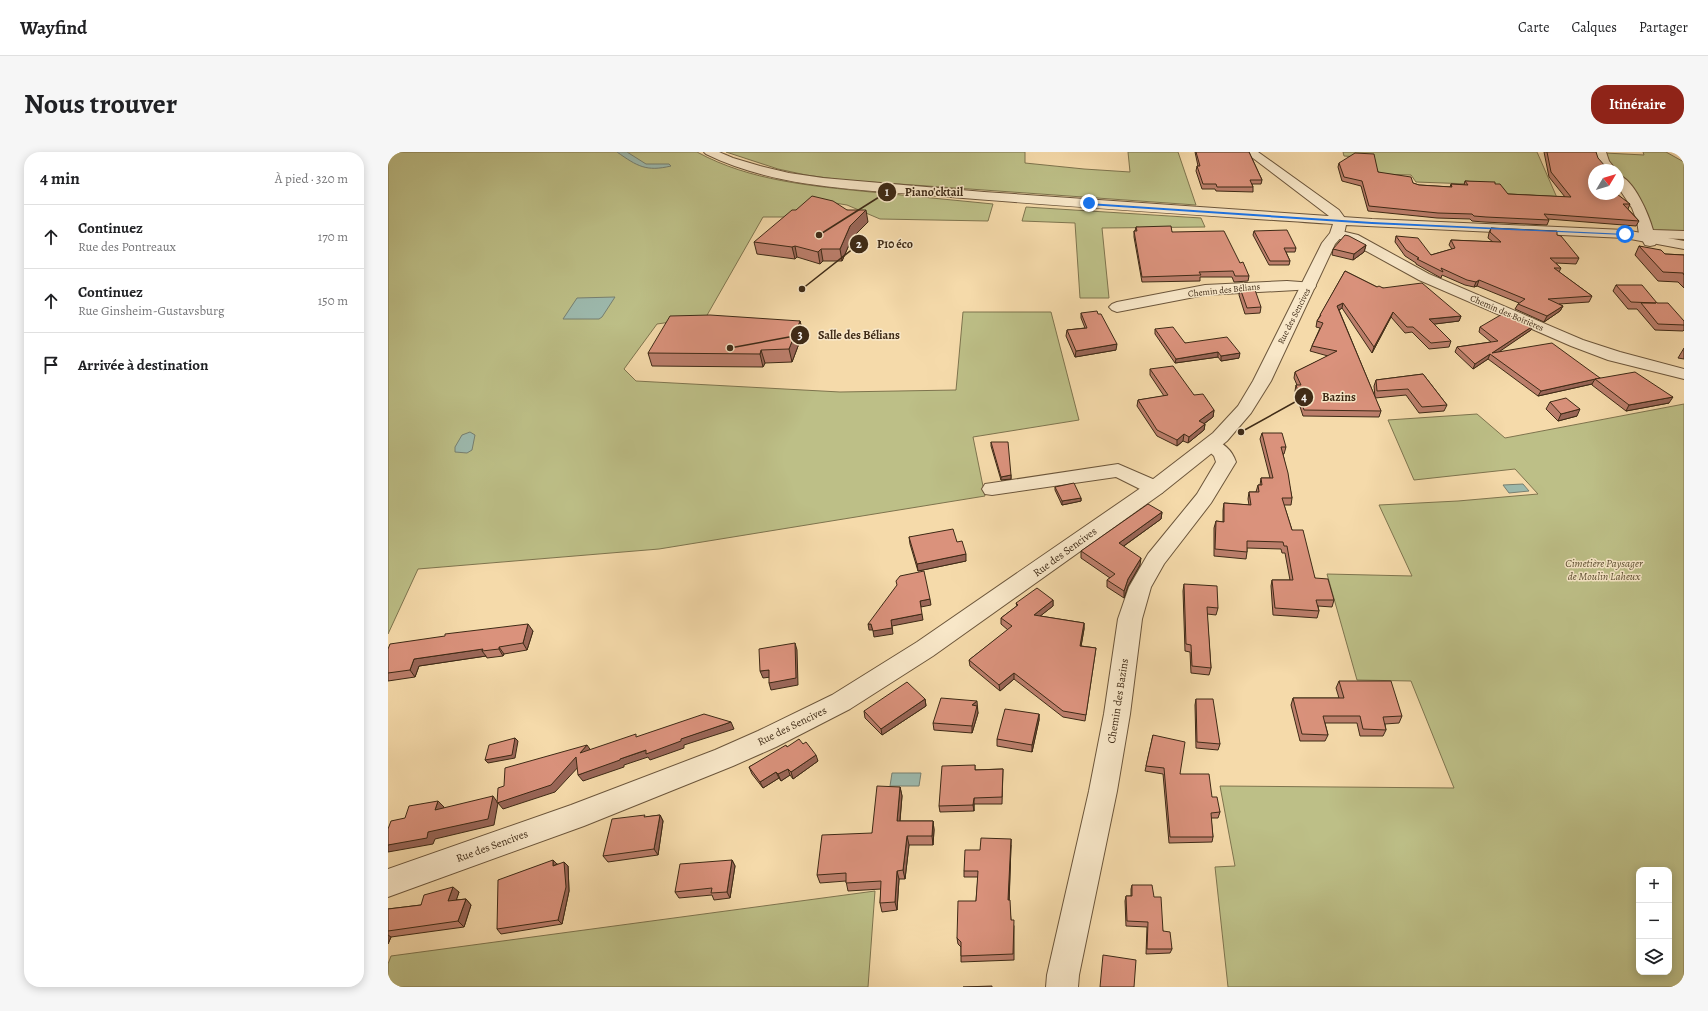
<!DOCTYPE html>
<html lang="fr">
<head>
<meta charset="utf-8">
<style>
	:root { --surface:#fff; --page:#f6f6f6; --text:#202124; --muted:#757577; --line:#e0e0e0; --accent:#8f2418 }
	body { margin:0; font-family:Alegreya,serif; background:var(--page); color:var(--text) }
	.controls { position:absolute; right:12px; bottom:12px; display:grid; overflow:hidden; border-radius:8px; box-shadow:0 2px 10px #0003 }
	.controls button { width:36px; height:36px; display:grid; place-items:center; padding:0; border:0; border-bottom:1px solid var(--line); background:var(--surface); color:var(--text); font:20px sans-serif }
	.compass { position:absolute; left:1200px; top:12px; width:36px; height:36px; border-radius:50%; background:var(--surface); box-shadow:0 2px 10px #0003; rotate:52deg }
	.stop { position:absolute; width:12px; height:12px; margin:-9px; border:3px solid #1a73e8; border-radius:50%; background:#fff }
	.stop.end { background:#1a73e8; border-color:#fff; box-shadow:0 1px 4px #0008 }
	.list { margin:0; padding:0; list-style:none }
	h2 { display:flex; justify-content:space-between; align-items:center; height:52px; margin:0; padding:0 16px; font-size:17px }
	h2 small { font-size:13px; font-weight:400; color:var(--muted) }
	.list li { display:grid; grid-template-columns:26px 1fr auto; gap:12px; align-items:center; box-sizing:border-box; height:64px; padding:0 16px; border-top:1px solid var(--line) }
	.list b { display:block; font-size:15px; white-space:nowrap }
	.list p { margin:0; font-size:13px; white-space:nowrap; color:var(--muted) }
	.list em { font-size:13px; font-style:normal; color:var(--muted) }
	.icon { flex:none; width:22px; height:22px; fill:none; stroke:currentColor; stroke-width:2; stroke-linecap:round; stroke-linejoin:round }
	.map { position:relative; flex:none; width:1296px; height:835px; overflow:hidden; border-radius:16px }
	header { display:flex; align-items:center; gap:24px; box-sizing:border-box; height:56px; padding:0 20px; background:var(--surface); border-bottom:1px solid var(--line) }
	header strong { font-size:19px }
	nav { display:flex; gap:22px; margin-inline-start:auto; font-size:14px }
	.intro { display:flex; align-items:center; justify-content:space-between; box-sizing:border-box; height:96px; padding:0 24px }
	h1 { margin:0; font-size:28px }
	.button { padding:10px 18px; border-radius:16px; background:var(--accent); color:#fff; font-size:14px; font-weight:700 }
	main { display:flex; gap:24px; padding:0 24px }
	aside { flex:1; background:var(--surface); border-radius:16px; box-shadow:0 2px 10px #0003 }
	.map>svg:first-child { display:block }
	.green { fill:#bdbf87; stroke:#7e744e; fill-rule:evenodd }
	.water { fill:#9dbaae; stroke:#778071 }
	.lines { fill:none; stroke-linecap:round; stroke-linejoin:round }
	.minor-casing { stroke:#6c563b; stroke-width:2 }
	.tertiary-casing { stroke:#6c563b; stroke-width:2 }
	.minor { fill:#f8e7c8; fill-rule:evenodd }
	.tertiary { fill:#f8e7c8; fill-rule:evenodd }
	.wall { fill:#bb7e6b; stroke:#3e2a16 }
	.shaded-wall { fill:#996657; stroke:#3e2a16 }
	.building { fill:#da927c; stroke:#3e2a16 }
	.route { fill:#1a73e8 }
	.labels { text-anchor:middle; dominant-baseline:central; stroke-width:3; stroke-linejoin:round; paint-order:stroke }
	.far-street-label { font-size:9px; fill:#3e2a16; stroke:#f8e7c8 }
	.street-label { font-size:11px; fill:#3e2a16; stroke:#f8e7c8 }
	.park-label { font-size:11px; font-style:italic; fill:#5e4f32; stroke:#f8e7c8 }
	.leader { fill:none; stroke:#3e2a16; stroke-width:1.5 }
	.callout-dot { fill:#3e2a16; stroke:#f8e7c8; stroke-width:1.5 }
	.mark-label { font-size:12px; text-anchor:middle; font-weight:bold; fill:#fff }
	.callout-label { font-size:12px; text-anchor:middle; font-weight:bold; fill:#3e2a16; stroke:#f8e7c8; stroke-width:3; stroke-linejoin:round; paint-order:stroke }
</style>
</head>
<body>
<header>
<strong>Wayfind</strong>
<nav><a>Carte</a><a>Calques</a><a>Partager</a></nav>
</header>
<div class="intro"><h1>Nous trouver</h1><a class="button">Itinéraire</a></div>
<main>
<aside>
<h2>4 min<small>À pied · 320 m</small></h2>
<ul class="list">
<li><svg class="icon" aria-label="ahead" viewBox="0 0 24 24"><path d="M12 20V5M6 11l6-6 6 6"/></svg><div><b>Continuez</b><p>Rue des Pontreaux</p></div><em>170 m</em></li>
<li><svg class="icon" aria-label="ahead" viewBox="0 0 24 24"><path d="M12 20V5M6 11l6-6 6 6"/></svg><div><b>Continuez</b><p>Rue Ginsheim-Gustavsburg</p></div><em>150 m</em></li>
<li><svg class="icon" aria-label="arrive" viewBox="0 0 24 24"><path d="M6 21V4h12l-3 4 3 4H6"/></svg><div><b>Arrivée à destination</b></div></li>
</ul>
</aside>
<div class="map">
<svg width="1296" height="835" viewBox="0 0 1296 835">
	<rect width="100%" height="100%" fill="#f5daaa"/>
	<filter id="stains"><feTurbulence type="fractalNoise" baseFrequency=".005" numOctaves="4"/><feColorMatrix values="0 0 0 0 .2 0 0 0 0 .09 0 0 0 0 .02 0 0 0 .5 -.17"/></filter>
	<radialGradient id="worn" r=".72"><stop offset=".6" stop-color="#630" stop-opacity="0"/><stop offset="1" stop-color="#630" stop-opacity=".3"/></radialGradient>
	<g class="green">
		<path d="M0 0H309C362 29 424 34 483 40 524 44 564 48 605 52L600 69 492 67 459 53 428 48 403 65H375L318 165 269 172 236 217 248 229 452 240 568 238 575 160H663L691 268 585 285 597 344 271 397 30 417 0 482Z"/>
		<polygon points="338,0 637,0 637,11 696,17 742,20 740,0 790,0 808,53 454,28 418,23 390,17"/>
		<polygon points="955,0 1149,0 1170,48 1121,47 1110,33 1028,30 1023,23 990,22 986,6 956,4"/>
		<polygon points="1255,0 1278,0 1296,10 1296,90 1266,84 1248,40 1230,21 1230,18 1225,16 1217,1 1256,3"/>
		<polygon points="638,55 813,66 817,75 714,76 721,146 692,146 687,71 634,69"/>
		<path d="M1296 252V835H840L827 715 847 714 832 634 1066 636 1023 529 969 528 939 422 1024 424 991 353 1070 349 1150 342 1127 317 1026 328 1000 268 1089 262 1117 286ZM1251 718H1281V820H1251Z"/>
		<polygon points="487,739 480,835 0,835 0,812 3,804"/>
	</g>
	<g class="water">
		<path d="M229 0H239L258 12H281L283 14C258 20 249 14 229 0Z"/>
		<polygon points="227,145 214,165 211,167 175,167 189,146"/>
		<polygon points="82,280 87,283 84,298 79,301 67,300 67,295 74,283"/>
		<polygon points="1135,332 1141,339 1121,341 1115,333"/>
		<polygon points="504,621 533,621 531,634 502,634"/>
	</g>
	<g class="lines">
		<defs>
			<g id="minor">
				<polygon points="857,0 870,0 951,58 959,69 957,72 947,72 941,64"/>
				<polygon points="1206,0 1218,0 1221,9 1228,18 1216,18 1209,10"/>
				<path d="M1230 23C1246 27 1261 63 1265 78L1296 79V87L1267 86 1269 90 1267 93 1262 94 1257 93 1251 82 1249 69 1244 56 1230 35Z"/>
				<polygon points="949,78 970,83 1041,122 1195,188 1232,200 1296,217 1296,227 1220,208 1183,194 1031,128 960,89 944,85 942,82 944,79"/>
				<polygon points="899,129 926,131 928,134 926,137 817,143 729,160 724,158 721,155 724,152 729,150 817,133"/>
				<path d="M823 287C835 290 844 298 848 310L823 351 776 412 763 435 754 467 742 562 729 639 691 823 690 835H658L659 823 701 639 716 562 730 467 741 435 760 402 809 342 828 310 826 304 814 293 816 289Z"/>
				<polygon points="730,312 774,331 777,336 774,341 767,342 760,341 728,325 604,343 597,342 594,337 597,332 604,331"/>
			</g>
			<path id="tertiary" d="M316 0H331L345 6 372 14 401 21 435 26 596 40 984 67 1237 78 1296 89V97L1237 86 958 73 956 82 947 92 883 229 863 261 839 289 774 341 545 504 462 557 388 595 345 614 196 674 0 745V717L183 653 327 598 370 579 444 543 529 490 760 331 825 281 850 254 865 229 934 91 942 81 945 72C813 63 682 55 551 44 473 37 390 37 318 2Z"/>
		</defs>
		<use href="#minor" class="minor-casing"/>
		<use href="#tertiary" class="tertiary-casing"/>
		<use href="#minor" class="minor"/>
		<use href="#tertiary" class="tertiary"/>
	</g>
	<g class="wall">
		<polygon points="807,0 861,0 874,28 873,32 864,32 865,35 865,40 828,39 827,37 814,37 808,19 809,14 810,14"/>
		<polygon points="1156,0 1208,0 1206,42 1242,52 1240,57 1251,69 1248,74 1160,67 1161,68 1159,73 1096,70 1084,69 1082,67 1049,66 980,59 973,34 954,29 950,15 951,11 990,20 1031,33 1062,35 1063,32 1076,33 1077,29 1107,32 1120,42 1177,45 1161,25"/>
		<polygon points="1230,31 1233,36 1231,41 1230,41"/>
		<polygon points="459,58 480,70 464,86 454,109 435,109 432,112 409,105 407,107 369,102 366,90"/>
		<polygon points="748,75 784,80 852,111 861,124 860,129 846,130 844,125 812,125 812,129 754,130 746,85 746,79 747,79"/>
		<polygon points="1103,76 1169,83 1191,106 1188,112 1168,111 1173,116 1171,120 1204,144 1201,150 1171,152 1175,154 1172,159 1156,170 1127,157 1130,152 1131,151 1089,134 1086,135 1077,133 1054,123 1053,126 1028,112 1028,111 1017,104 1007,90 1008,84 1043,103 1064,97 1061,93 1063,88 1105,90 1100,86 1101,81"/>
		<polygon points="866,79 908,96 907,100 898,100 902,109 901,113 881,113 865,83"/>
		<polygon points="978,93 976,100 965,108 944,103 945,97"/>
		<polygon points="1251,94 1277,102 1296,103 1296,136 1290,130 1270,129 1247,103"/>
		<polygon points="957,119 989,135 995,136 1073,164 1071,169 1046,172 1063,189 1061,195 1041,197 1024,180 1017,181 1003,165 984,201 954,156 951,158 987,245 986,234 988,228 1035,222 1059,253 1056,259 1031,261 1018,243 987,246 993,259 991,265 915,264 907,239 908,233 909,233 906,226 907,220 940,204 922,199 924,194 932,176 928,175 929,169"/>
		<polygon points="1228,133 1269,151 1296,169 1296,178 1295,179 1267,178 1249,157 1240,157 1225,139"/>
		<polygon points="852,136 873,155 872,161 857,162 851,143"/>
		<polygon points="693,161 728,198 687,205 678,184 679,178 697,176 693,166"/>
		<polygon points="412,169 415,181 404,210 377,211 375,215 264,214 260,201"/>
		<polygon points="1145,174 1143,178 1111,199 1212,226 1281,251 1238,259 1204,233 1204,232 1150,244 1100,207 1085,217 1067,200 1069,195 1103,190 1091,180 1092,175"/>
		<polygon points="767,177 797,191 851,206 833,209 830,205 787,211 767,182"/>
		<polygon points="1296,196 1296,207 1290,206"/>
		<polygon points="762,217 806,243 826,258 825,265 816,272 817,272 816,278 800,291 795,289 789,294 769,284 749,254 750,248 776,244 762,223"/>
		<polygon points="1162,250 1189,264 1170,269 1158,257"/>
		<polygon points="874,281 898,295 896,302 895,302 904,346 903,353 896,353 904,378 927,426 946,448 944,455 930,454 931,459 929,466 885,463 883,434 884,428 902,428 897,401 894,401 893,397 859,396 859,400 858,407 826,404 826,376 828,369 835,370 835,358 836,351 861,353 860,347 861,340 868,340 870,333 872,333 873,326 882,326 872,287"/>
		<polygon points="603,290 623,323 623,327 613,328 603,294"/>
		<polygon points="667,335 693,346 693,349 674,353 667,338"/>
		<polygon points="774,360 773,367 736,394 752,413 740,434 736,446 719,435 719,428 722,426 693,406 693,399"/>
		<polygon points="521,385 569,390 578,409 530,419 522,392"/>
		<polygon points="796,432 830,456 828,463 819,462 823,516 821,523 803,521 802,500 797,499 795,439"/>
		<polygon points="665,448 665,454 652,464 696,471 696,477 693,494 708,496 697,569 675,565 626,527 612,539 582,514 581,508 620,478 613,472 613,466 629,454 628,451"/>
		<polygon points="145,479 139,498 116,502 115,504 99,506 98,504 31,514 27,525 0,529 0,497"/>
		<polygon points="951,529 1014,564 1011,571 997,572 998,578 995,584 972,584 969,571 937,571 940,583 937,589 912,589 903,553 905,546 951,546 948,536"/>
		<polygon points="537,547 538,554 494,583 477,566 476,559"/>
		<polygon points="808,547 832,592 830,598 808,596 807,553"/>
		<polygon points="590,556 589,557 590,561 584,581 546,578 545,571"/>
		<polygon points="651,562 651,568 644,600 609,594 609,587"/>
		<polygon points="765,583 792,622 824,645 832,660 830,666 823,666 825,685 824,690 781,691 775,622 757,619"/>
		<polygon points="399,595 430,609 405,627 402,623 393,629 391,626 375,636 364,622 361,615"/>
		<polygon points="587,613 587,618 615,617 614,652 586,652 586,659 552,660 551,654"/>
		<polygon points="512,635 514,644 512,669 545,669 546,678 545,693 521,693 517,727 511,727 509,758 494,760 492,751 493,737 460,739 458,729 432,731 429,723 484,681"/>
		<polygon points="272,663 275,669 270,703 220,710 215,704 258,665"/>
		<polygon points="623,693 621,748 623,768 626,774 626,808 573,810 573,795 570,792 569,786 588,749 590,725 576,725 576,719 592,698"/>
		<polygon points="344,708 347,714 342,746 326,748 324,743 291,746 287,740"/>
		<polygon points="169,712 180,714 181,739 174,772 113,782 109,777"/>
		<polygon points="744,733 766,745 775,779 784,797 782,801 758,802 759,775 738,774 737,749 738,744 743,744 743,737"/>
		<polygon points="71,740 68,748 78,747 83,753 76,775 3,785 0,792 0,757 33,753"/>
	</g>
	<g class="shaded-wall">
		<polygon points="478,58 480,70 464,86 454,109 452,97 462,74"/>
		<polygon points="978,93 976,100 965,108 966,102"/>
		<polygon points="407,94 409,105 407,107 404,95"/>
		<polygon points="433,97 435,109 432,112 430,100"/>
		<polygon points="1091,128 1089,134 1086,135 1088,130"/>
		<polygon points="955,151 954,156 948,160 949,154"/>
		<polygon points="1175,154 1172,159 1156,170 1159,164"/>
		<polygon points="1005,160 1003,165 984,201 986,195"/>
		<polygon points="1073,164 1071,169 1039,173 1041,167"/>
		<polygon points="412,169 415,181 404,210 401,197"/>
		<polygon points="1145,174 1143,178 1105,204 1104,201"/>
		<polygon points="729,192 728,198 687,205 688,199"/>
		<polygon points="373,198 377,211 375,215 372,202"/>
		<polygon points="830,200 830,205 787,211 788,207"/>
		<polygon points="852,201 851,206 833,209 833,204"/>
		<polygon points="1102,202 1100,207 1085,217 1087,212"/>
		<polygon points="1207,227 1204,232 1150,244 1153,239"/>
		<polygon points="1285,245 1281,251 1238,259 1241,253"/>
		<polygon points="1192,257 1189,264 1170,269 1173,262"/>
		<polygon points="826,258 825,265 810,276 811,269"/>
		<polygon points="817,272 816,278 800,291 801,285"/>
		<polygon points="796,282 795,289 789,294 789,288"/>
		<polygon points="623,323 623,327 613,328 613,325"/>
		<polygon points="693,346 693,349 674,353 674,349"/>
		<polygon points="774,360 773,367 730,398 731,391"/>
		<polygon points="578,402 578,409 530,419 529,412"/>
		<polygon points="753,406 752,413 740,434 736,446 736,439 740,427"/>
		<polygon points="542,447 543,453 533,455 532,449"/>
		<polygon points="665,448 665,454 646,469 646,463"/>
		<polygon points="534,462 535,468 504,474 505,482 486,485 485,479 503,468"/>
		<polygon points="696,471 696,477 692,500 692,494"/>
		<polygon points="140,472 145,479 139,498 135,491"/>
		<polygon points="480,472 483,472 485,478 481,478"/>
		<polygon points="407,491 409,498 410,533 383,538 381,531"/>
		<polygon points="111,495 116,502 115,504 111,497"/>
		<polygon points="95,497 94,499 98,504 31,514 27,525 22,518 26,507"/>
		<polygon points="381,518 383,525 375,526 372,519"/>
		<polygon points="626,521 626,527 612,539 611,533"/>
		<polygon points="537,547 538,554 494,583 493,577"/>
		<polygon points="589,549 590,561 584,581 584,553"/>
		<polygon points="651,562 651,568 644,600 644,593"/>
		<polygon points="343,570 346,577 296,593 296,596 262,608 260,605 236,613 236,615 195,629 190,623 232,607"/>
		<polygon points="127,586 130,589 127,606 100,611 97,608"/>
		<polygon points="199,593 204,600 192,601"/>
		<polygon points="428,603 430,609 405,627 403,620"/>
		<polygon points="188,605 193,612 167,640 115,657 110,651 106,673 47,687 45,692 0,700 0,693 40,680 105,644 110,651"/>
		<polygon points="400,617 402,623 393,629 390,622"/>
		<polygon points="388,620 391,626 375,636 372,630"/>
		<polygon points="512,635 514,644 511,678 509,669"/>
		<polygon points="586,646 586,659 585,653"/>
		<polygon points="50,649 56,655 53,664 47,658"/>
		<polygon points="272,663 275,669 270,703 266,697"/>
		<polygon points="545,669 546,678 545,693 544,684"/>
		<polygon points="519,684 521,693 517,727 515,718"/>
		<polygon points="623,687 623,693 621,754 620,748"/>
		<polygon points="165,708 169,712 165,714"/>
		<polygon points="344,708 347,714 342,746 339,740"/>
		<polygon points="176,710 180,714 181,739 174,772 170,768"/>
		<polygon points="509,719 511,727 509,758 507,750"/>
		<polygon points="65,735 71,740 66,755 60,749"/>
		<polygon points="78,747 83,753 76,775 70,769"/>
		<polygon points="0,783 3,785 0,792"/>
	</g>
	<g class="building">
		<polygon points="808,0 861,0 874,28 862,28 865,35 829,35 828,32 815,32 809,14 812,14"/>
		<polygon points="1159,0 1208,0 1210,6 1217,14 1220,15 1222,18 1206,18 1206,42 1229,42 1242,52 1235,52 1251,69 1156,62 1161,68 1098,65 1086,64 1084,62 1050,61 981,54 974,29 956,25 951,11 967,1 986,2 990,20 1023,25 1025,31 1031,33 1064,35 1063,32 1080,33 1077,29 1107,30 1107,32 1112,32 1120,42 1183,45 1163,20"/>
		<polygon points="1230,31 1233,36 1230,36"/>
		<polygon points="424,44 445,49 459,58 478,58 462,74 452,97 433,97 430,100 407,94 404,95 366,90 404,58 408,58"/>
		<polygon points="783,74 784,80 836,79 852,111 855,110 861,124 847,124 845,119 811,120 813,123 754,125 746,79 749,79 748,75"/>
		<polygon points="1103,76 1169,79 1169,83 1173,84 1191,106 1162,106 1173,116 1166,116 1204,144 1160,147 1175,154 1159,164 1130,152 1137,147 1091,128 1088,130 1079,128 1053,116 1055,120 1029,107 1031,106 1018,98 1008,84 1030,86 1043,103 1067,96 1063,88 1113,90 1102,80"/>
		<polygon points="899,78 908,96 896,96 902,109 882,109 866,79"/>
		<polygon points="957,83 961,84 978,93 966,102 945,97"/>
		<polygon points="1251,94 1273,98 1277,102 1296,103 1296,123 1295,121 1275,120"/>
		<polygon points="957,119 989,135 991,134 995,136 1034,131 1073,164 1041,167 1063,189 1043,191 1025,175 1019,175 1005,160 986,195 955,151 949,154 993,259 916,258 908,233 913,233 907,220 949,199 924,194 935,171 929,169 933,163 932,163"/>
		<polygon points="1228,133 1254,133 1269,151 1280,151 1296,169 1296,173 1270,172 1253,151 1268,151 1243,150"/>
		<polygon points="866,135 873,155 859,156 852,136"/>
		<polygon points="709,159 710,162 713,162 729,192 688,199 679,178 699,176 693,161"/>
		<polygon points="1116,161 1145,174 1104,201 1164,191 1212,226 1153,239 1102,202 1087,212 1069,195 1110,189 1092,175"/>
		<polygon points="322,163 412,169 401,197 373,198 372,202 260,201 282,164"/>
		<polygon points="785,175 797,191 839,185 852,201 833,204 830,200 788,207 767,177"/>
		<polygon points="785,214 806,243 815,242 826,258 811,269 817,272 801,285 796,282 789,288 769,278 750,248 780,243 762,217"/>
		<polygon points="1247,220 1285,245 1241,253 1207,227"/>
		<polygon points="1035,222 1059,253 1034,255 1020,237 989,239 988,228"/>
		<polygon points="1178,246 1192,257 1173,262 1162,250"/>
		<polygon points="874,281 894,281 898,295 893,295 900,321 904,346 894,346 904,378 915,378 927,426 940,427 946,448 928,448 931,459 887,456 884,428 905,428 899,394 896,394 895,390 859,389 859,400 827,397 828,369 836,370 836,351 863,353 861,340 871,340 870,333 874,333 873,326 885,326"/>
		<polygon points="603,290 620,290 623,323 613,325"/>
		<polygon points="686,331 693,346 674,349 667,335"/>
		<polygon points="760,352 774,360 731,391 753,406 740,427 736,439 719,428 727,422 693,399"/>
		<polygon points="565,377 569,390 574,389 578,402 529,412 521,385"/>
		<polygon points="536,419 542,447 532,449 534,462 503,468 504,476 485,479 483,472 480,472 509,433 508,429 512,424"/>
		<polygon points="796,432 829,434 830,456 819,455 823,516 804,514 803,493 798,492"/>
		<polygon points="649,436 665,448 646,463 696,471 692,494 708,496 698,563 675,559 626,521 611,533 581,508 624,474 613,466 630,453 628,451"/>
		<polygon points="140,472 135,491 111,495 111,497 94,499 95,497 26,507 22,518 0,521 0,497 2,492 57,484 57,482"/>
		<polygon points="407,491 408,526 381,531 381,518 372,519 371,497"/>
		<polygon points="951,529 1003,529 1014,564 995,565 998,578 975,577 972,564 935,564 940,583 914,582 905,546 956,546"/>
		<polygon points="519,530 537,547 493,577 476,559"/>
		<polygon points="553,546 589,549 584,553 589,554 584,574 545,571"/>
		<polygon points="808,547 825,547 832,592 809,590"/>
		<polygon points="617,557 651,562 644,593 609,587"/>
		<polygon points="316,562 343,570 293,587 293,589 258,602 258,598 232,607 232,608 190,623 188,605 163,633 109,651 110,636 116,634 117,616 199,593 192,601 248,582 248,585"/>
		<polygon points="765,583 797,590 792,622 821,622 824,645 829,645 832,660 823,661 825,685 782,685 776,616 758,614"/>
		<polygon points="127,586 124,603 97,608 101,593"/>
		<polygon points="411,587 415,592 418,590 428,603 403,620 400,617 390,622 388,620 372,630 361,615 398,593 399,595"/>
		<polygon points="587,613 587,618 615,617 614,645 586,646 585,653 551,654 554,614"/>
		<polygon points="489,634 512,635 509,669 545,669 544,684 519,684 515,718 509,719 507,750 492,751 493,729 458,731 458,721 429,723 434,683 484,681"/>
		<polygon points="105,644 100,667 40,680 39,686 0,693 0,677 3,669 17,666 21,654 50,649 47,658"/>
		<polygon points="257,663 256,665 272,663 266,697 215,704 224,667"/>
		<polygon points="593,686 623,687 620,748 622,748 623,768 626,768 625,802 573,804 573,790 569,786 570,749 588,749 590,719 576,719 577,698 592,698"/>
		<polygon points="165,708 165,714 176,710 178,735 170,768 109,777 110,728"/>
		<polygon points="344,708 339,740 323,741 324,736 287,740 292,712"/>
		<polygon points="744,733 764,733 766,745 773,745 775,779 782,780 784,797 759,797 760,770 739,769 738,744 744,744"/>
		<polygon points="65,735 60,749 78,747 70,769 0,779 0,757 33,753 36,743"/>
		<polygon points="715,803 748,808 746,835 712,835"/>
		<polygon points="604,834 604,835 575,835"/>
	</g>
	<polygon class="route" points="700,51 984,70 1239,82 1237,83 984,72 701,53"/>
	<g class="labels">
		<g class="far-street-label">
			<text transform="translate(836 138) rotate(-6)">Chemin des Bélians</text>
			<text transform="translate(1119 161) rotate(23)">Chemin des Boirières</text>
			<text transform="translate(906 164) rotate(-63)">Rue des Sencives</text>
		</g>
		<g class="street-label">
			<text transform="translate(677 400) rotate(-36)">Rue des Sencives</text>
			<text transform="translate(730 549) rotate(-81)">Chemin des Bazins</text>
			<text transform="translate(404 574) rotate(-26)">Rue des Sencives</text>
			<text transform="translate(104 694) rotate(-20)">Rue des Sencives</text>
		</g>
		<g class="park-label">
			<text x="1216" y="411">Cimetière Paysager<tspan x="1216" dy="13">de Moulin Laheux</tspan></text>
		</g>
	</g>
	<path class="leader" d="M431 83L499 40M414 137L471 92M342 196L412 183M853 280L916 245"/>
	<g class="callout-dot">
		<circle cx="431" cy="83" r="4"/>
		<circle cx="414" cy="137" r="4"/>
		<circle cx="342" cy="196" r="4"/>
		<circle cx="853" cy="280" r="4"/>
		<circle cx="499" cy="40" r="10"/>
		<circle cx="471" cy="92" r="10"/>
		<circle cx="412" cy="183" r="10"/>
		<circle cx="916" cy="245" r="10"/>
	</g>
	<g class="mark-label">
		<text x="499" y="44">1</text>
		<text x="471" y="96">2</text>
		<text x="412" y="187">3</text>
		<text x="916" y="249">4</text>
	</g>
	<g class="callout-label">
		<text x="546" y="44">Piano'cktail</text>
		<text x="507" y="96">P10 éco</text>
		<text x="471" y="187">Salle des Bélians</text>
		<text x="951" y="249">Bazins</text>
	</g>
	<rect width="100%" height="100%" filter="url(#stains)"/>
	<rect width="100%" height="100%" fill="url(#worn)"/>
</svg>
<div class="controls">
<button>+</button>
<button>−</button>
<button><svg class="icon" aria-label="layers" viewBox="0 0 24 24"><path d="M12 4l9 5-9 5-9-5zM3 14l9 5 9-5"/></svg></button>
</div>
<svg class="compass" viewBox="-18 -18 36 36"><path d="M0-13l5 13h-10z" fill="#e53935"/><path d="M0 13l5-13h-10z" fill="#757577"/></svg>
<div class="stop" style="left:1237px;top:82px"></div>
<div class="stop end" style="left:701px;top:51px"></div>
</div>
</main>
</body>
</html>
